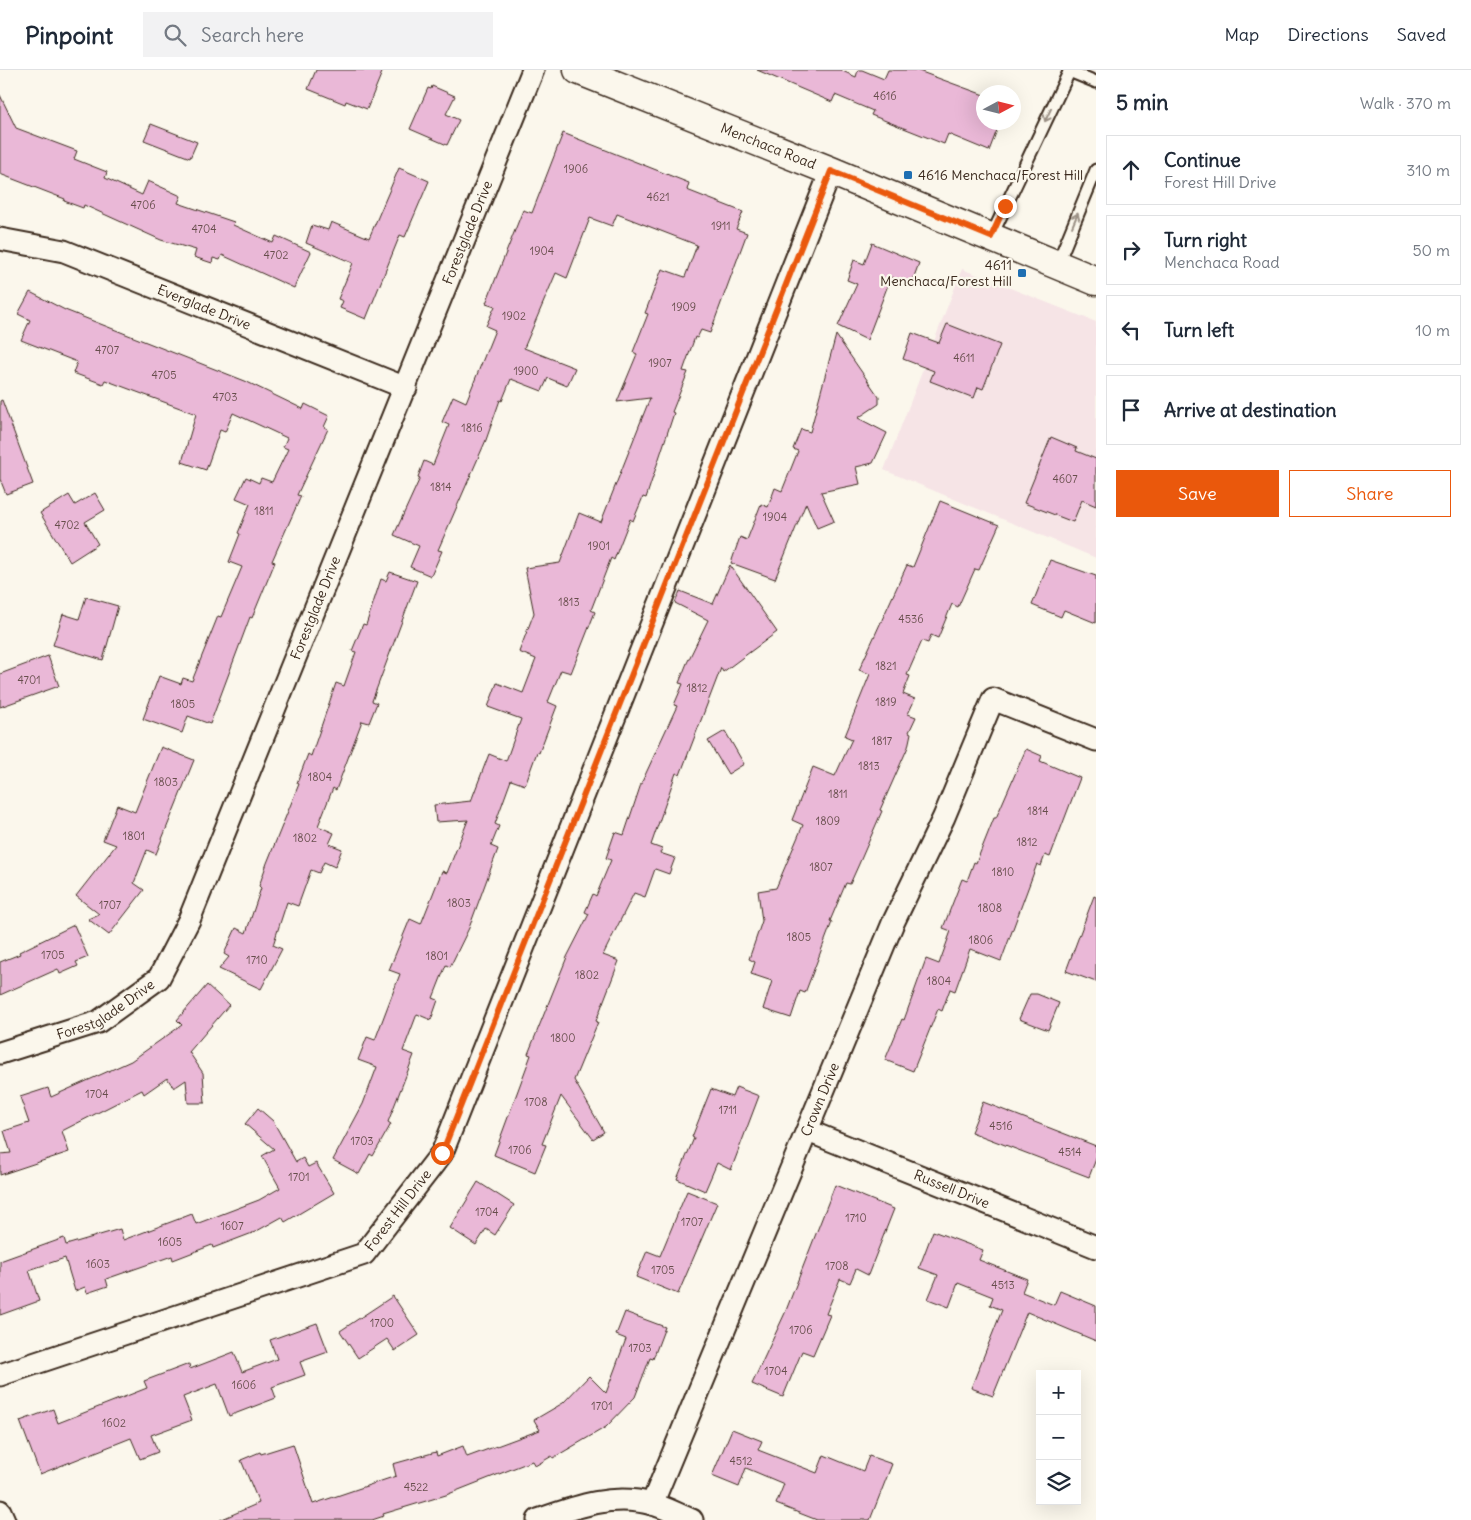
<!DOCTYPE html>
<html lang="en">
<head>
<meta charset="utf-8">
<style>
	:root { --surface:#fff; --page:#f2f2f3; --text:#1f2937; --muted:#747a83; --line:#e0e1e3; --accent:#ea580c }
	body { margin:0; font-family:Delius,sans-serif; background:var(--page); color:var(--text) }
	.controls { position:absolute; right:15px; bottom:15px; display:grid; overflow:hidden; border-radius:0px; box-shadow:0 5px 20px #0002 }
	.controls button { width:45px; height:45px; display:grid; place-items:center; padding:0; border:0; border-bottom:1px solid var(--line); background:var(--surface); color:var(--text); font:25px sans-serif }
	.compass { position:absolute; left:976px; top:15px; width:45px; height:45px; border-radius:50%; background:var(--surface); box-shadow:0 5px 20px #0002; rotate:83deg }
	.stop { position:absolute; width:15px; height:15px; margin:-11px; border:4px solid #ea580c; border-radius:50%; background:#fff }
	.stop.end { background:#ea580c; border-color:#fff; box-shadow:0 1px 5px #0008 }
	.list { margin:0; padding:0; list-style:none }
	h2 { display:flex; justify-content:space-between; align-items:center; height:65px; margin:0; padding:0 20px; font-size:21px }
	h2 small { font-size:16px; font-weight:400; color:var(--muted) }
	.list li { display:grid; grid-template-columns:32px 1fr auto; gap:15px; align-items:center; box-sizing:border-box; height:70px; margin:0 10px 10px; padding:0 10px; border:1px solid var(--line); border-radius:0px }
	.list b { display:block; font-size:19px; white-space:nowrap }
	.list p { margin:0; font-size:16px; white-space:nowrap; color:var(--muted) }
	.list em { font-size:16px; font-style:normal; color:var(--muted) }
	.actions { display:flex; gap:10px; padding:15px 20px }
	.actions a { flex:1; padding:11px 0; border:1px solid var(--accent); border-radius:0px; text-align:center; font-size:18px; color:var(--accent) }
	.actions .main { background:var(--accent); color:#fff }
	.icon { flex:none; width:28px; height:28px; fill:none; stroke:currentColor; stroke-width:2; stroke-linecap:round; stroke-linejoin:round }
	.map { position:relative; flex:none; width:1096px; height:1450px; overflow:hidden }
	header { display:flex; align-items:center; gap:30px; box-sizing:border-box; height:70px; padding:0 25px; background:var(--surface); border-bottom:1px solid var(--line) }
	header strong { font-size:24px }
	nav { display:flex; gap:28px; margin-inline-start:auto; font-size:18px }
	.search { width:350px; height:45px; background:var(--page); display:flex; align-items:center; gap:12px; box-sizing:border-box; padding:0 18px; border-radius:0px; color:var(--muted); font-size:19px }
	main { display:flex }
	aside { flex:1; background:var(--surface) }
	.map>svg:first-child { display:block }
	.built { fill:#f6e4e6 }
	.building { fill:#eab8d7; stroke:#3b2a1e }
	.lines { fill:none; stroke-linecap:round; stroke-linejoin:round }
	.service-casing { stroke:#3b2a1e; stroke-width:15 }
	.minor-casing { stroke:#3b2a1e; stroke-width:25 }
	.secondary-casing { stroke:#3b2a1e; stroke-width:31 }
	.service { stroke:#fbf7ec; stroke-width:11 }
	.minor { stroke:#fbf7ec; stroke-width:21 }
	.secondary { stroke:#fbf7ec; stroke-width:28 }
	.oneway { stroke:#9b9085 }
	.route { stroke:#ea580c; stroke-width:6 }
	.poi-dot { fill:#1f6fb2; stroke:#fbf7ec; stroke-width:2 }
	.labels { text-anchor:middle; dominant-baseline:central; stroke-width:4.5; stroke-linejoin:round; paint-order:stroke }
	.number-label { font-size:11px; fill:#674e4c }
	.street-label { font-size:14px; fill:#3b2a1e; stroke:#fbf7ec }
	.poi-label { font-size:14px; fill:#3b2a1e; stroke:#fbf7ec; text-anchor:start }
</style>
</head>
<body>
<header>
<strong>Pinpoint</strong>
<div class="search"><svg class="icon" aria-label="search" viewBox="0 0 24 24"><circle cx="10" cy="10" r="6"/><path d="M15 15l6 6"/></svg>Search here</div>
<nav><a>Map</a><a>Directions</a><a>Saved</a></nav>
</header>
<main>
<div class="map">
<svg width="1096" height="1450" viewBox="0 0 1096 1450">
	<rect width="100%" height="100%" fill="#fbf7ec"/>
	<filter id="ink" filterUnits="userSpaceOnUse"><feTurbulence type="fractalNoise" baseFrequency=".02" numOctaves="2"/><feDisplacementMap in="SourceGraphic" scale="10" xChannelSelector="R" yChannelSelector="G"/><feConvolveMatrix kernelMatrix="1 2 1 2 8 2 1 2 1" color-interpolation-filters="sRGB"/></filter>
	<g filter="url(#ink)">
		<polygon class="built" points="962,199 1096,252 1096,488 884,400"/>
		<g class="building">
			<polygon points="316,0 383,0 367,39 346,31 345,34 308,19"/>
			<polygon points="757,0 840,0 856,7 858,0 862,0 884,9 888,0 916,0 984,25 984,52 1000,52 989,81 948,64 944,74 871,45 873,41 835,25 832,32"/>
			<polygon points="432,16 455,26 446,44 459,50 447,75 410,59 428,18 431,19"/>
			<polygon points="0,25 16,58 77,81 74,89 107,102 105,108 142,125 148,111 181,126 178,133 234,152 233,155 273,173 276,166 311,182 294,218 222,185 220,190 213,188 212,193 194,187 196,180 161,170 84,135 83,138 64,131 65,129 0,104"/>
			<polygon points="151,54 197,72 190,88 144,70"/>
			<polygon points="563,63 689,113 687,120 743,142 736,159 747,163 710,263 701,260 697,268 695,267 683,301 688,302 672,342 674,343 646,428 643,427 633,451 630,449 614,490 611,488 591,540 595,542 571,603 561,600 548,632 557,636 539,683 537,682 525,715 511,710 495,754 499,756 491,776 498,779 469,858 450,897 446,895 433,928 438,930 431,950 417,944 403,981 414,985 388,1052 391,1054 373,1086 370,1084 359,1104 333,1090 363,1034 377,997 358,990 367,967 375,970 400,904 389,900 410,849 421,854 442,801 447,803 468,750 436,752 434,735 471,731 489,684 506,691 521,649 488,637 497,613 523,623 536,589 519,582 534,543 525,498 560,493 579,443 601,452 650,328 617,332 637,284 633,282 648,244 645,243 662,199 685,207 697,175 617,144 612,156 590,148 567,208 556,203 524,278 575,298 567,316 548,308 542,321 511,309 502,331 500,330 486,370 438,480 442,481 431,506 410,497 419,476 394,465 420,408 418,407 424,391 433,395 449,355 442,352 453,326 466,332 495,260 486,256 495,236 486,233 523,140 532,143"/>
			<polygon points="399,98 429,111 405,167 400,165 366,249 340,238 343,231 338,229 353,193 306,173 312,155 328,160 331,152 369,168"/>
			<polygon points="872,173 919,193 911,215 891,207 867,270 838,256 857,214 847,210 854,190 864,194"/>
			<polygon points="30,222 65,240 245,311 303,339 305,334 329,346 324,357 328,359 297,425 301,426 272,491 275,492 252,548 250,547 210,654 188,646 182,663 143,649 159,606 181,614 183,608 192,611 218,546 221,547 242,497 229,492 240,464 238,463 250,434 236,428 246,407 259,413 261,408 272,412 288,379 283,377 287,368 233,343 225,362 220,360 206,400 182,392 196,344 105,310 103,314 73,303 77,292 21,270 30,250 18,244"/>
			<polygon points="947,254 1000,275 983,319 978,317 974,328 930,311 934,301 903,289 912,263 939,273"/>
			<polygon points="836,265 879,327 879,334 858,348 887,363 873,393 856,397 860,414 821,422 834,451 817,458 806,433 775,509 731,493 740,467 747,470 761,434 768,437 775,418 782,421 798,381 793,379 801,359 810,362"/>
			<polygon points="2,330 33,414 6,424 0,409 0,331"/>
			<polygon points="1051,367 1077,378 1076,381 1096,389 1096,436 1082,430 1073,452 1024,433"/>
			<polygon points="95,423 105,440 85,452 98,474 70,492 40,443 69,425 75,435"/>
			<polygon points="940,431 999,455 979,500 975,499 958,537 952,534 938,568 931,565 928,573 922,571 907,605 910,606 903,624 915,629 908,644 916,647 909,662 911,663 908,677 880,740 882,741 859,794 850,814 846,813 830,851 832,852 805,923 800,921 791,948 763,939 772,911 751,904 755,892 749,889 762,851 758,821 776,818 803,755 792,750 813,697 835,706 852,669 845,666 870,604 859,600 907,495 913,497"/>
			<polygon points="1050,490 1096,506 1096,553 1064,540 1061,547 1032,535"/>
			<polygon points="730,495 777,562 723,602 721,598 680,705 676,703 651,775 662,779 660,783 675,788 669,804 655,799 645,827 634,823 603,885 619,891 596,951 598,952 574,1010 604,1062 593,1069 561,1026 542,1074 546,1075 535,1102 494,1085 531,985 528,984 567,887 589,844 585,842 593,824 596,826 611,790 606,788 615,762 624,765 641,714 677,636 674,635 683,614 679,613 687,593 708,550 675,533 680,521 713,534"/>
			<polygon points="390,502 417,511 372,631 377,633 369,653 362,651 336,720 333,718 318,756 334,763 329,774 342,779 335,797 324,792 319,803 311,800 298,836 287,832 273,875 282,879 261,919 219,899 229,887 224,884 236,858 246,863 261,818 259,816 267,793 299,714 297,713 308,684 311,686 336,613 344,616 356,582 352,581 363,554 366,555 381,509 386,511"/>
			<polygon points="86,527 118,536 103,590 53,575 63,544 79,549"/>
			<polygon points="48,586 59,616 0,637 0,604"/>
			<polygon points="725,661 744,694 728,704 708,671"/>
			<polygon points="161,677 194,690 156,784 147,780 134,813 144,820 109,865 88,849 99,844 76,826 116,775 103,770 117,735 135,742"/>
			<polygon points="1026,679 1042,686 1040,691 1080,708 1050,787 1045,785 1041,796 1037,794 1001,891 970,879 955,921 950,919 942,941 938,939 913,1001 885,990 902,949 904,950 926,889 939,894 951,861 943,858 962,809 967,811 974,792 976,793 994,748 996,748"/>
			<polygon points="1094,826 1096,827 1096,912 1066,901"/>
			<polygon points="74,855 88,887 76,892 78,896 60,904 58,899 0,925 0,892 20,884 19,882"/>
			<polygon points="207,915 229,935 189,982 203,1003 205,1033 188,1033 186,1010 174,1018 167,1008 144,1024 142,1020 62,1061 69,1082 0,1105 0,1084 11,1083 4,1061 29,1053 20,1027 48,1018 51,1027 131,991 182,955 177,950"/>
			<polygon points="1030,924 1037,924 1059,933 1048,960 1019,949"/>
			<polygon points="736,1017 759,1026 731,1100 717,1093 705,1121 677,1109 694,1068 692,1067 711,1019 732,1027"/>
			<polygon points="983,1032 1096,1076 1096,1089 1089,1107 971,1062"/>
			<polygon points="258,1038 273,1051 296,1092 303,1088 308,1097 316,1093 334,1123 285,1152 282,1147 255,1162 213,1178 212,1175 173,1190 172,1186 106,1209 108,1216 87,1223 85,1217 75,1221 65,1188 29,1200 39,1231 0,1245 0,1191 64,1168 66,1175 120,1159 123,1170 192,1144 196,1154 259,1130 280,1118 262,1086 274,1079 245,1054"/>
			<polygon points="478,1112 514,1135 495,1165 486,1159 476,1175 450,1158"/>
			<polygon points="835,1115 894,1139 868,1205 856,1199 850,1213 840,1209 826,1244 830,1245 813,1285 802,1281 783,1327 752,1314 785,1243"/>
			<polygon points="687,1121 717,1133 678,1224 636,1207 647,1181 660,1186"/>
			<polygon points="933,1161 983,1180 979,1190 1027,1209 1022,1222 1054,1235 1060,1221 1096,1236 1096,1271 1027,1242 993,1326 971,1318 1002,1240 990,1235 993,1227 958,1213 949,1237 928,1229 938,1205 919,1198"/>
			<polygon points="393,1226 419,1265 395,1281 387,1269 358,1288 340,1261"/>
			<polygon points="625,1242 665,1257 653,1289 650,1288 635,1327 606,1357 553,1388 552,1386 535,1396 532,1391 446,1425 383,1444 384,1446 372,1450 220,1450 259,1433 241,1390 260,1382 261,1384 293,1374 313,1434 396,1406 393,1394 436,1382 437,1386 463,1376 467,1387 540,1360 534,1350 563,1333 589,1306 606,1323 626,1269 616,1265"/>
			<polygon points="317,1253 328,1282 300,1292 305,1305 272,1317 276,1328 229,1346 217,1314 183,1327 192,1350 151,1365 158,1382 140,1389 131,1368 40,1404 20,1351 53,1339 58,1353 147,1318 144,1311 189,1294 190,1299 234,1282 242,1302 277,1289 270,1270"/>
			<polygon points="732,1359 762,1371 758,1380 817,1403 824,1385 863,1401 869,1386 892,1394 870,1450 817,1450 776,1434 784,1414 746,1398 739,1417 712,1406"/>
		</g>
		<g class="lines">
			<defs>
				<g id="service">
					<polyline points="1069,1 1096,12"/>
					<polyline points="991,167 1070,0"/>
					<polyline points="1057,195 1096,100"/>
				</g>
				<g id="minor">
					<path id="s1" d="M0 169 64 181 406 318"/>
					<path id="s2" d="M0 983 98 952 159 908 189 850 533 0"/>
					<path id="s3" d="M808 1061 1096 1177"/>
					<path id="s4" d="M0 1305 364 1184 442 1083 831 101"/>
					<path id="s5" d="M652 1434 893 853 944 747 993 629 1096 670"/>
					<polyline points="0,1441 4,1450"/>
					<path d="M538 1450C575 1437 612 1423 652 1434 665 1437 679 1445 692 1450"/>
				</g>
				<g id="secondary">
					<path id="s6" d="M578 0 831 101 1096 211"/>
				</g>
			</defs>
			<use href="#service" class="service-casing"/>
			<use href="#minor" class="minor-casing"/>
			<use href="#secondary" class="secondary-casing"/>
			<use href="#service" class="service"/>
			<use href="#minor" class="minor"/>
			<use href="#secondary" class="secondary"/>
		</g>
		<defs><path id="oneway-shaft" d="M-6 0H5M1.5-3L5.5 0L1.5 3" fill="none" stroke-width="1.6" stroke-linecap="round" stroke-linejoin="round" transform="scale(1.25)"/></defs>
		<g class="oneway">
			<use href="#oneway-shaft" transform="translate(1048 45) rotate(115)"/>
			<use href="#oneway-shaft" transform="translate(1075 150) rotate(-67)"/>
		</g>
	</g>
	<g class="lines" filter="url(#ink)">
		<polyline class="route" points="442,1083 831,101 991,167 1005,136"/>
	</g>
	<g class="poi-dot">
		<rect x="903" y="100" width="10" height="10" rx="2.5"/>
		<rect x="1017" y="198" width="10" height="10" rx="2.5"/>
	</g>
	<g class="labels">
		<g class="number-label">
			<text x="885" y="26">4616</text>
			<text x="576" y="99">1906</text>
			<text x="658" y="127">4621</text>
			<text x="143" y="135">4706</text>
			<text x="721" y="156">1911</text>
			<text x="204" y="159">4704</text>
			<text x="542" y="181">1904</text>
			<text x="276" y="185">4702</text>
			<text x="684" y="237">1909</text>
			<text x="514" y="246">1902</text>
			<text x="107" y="280">4707</text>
			<text x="964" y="288">4611</text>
			<text x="660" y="293">1907</text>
			<text x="526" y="301">1900</text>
			<text x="164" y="305">4705</text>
			<text x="225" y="327">4703</text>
			<text x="472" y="358">1816</text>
			<text x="1065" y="409">4607</text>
			<text x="441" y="417">1814</text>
			<text x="264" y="441">1811</text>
			<text x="775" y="447">1904</text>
			<text x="67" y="455">4702</text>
			<text x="599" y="476">1901</text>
			<text x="569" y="532">1813</text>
			<text x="911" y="549">4536</text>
			<text x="886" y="596">1821</text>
			<text x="29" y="610">4701</text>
			<text x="697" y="618">1812</text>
			<text x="886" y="632">1819</text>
			<text x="183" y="634">1805</text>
			<text x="882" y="671">1817</text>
			<text x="869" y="696">1813</text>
			<text x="320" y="707">1804</text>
			<text x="166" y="712">1803</text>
			<text x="838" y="724">1811</text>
			<text x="1038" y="741">1814</text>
			<text x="828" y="751">1809</text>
			<text x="134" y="766">1801</text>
			<text x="305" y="768">1802</text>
			<text x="1027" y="772">1812</text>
			<text x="821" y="797">1807</text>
			<text x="1003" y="802">1810</text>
			<text x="459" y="833">1803</text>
			<text x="110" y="835">1707</text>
			<text x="990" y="838">1808</text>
			<text x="799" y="867">1805</text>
			<text x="981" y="870">1806</text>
			<text x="53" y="885">1705</text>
			<text x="437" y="886">1801</text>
			<text x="257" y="890">1710</text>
			<text x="587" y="905">1802</text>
			<text x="939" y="911">1804</text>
			<text x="563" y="968">1800</text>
			<text x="97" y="1024">1704</text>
			<text x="536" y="1032">1708</text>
			<text x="728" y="1040">1711</text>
			<text x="1001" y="1056">4516</text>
			<text x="362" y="1071">1703</text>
			<text x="520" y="1080">1706</text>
			<text x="1070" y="1082">4514</text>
			<text x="299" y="1107">1701</text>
			<text x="487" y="1142">1704</text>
			<text x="856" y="1148">1710</text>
			<text x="692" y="1152">1707</text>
			<text x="232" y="1156">1607</text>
			<text x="170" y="1172">1605</text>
			<text x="98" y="1194">1603</text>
			<text x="837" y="1196">1708</text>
			<text x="663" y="1200">1705</text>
			<text x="1003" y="1215">4513</text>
			<text x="382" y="1253">1700</text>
			<text x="801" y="1260">1706</text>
			<text x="640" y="1278">1703</text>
			<text x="776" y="1301">1704</text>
			<text x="244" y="1315">1606</text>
			<text x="602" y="1336">1701</text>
			<text x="114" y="1353">1602</text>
			<text x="741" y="1391">4512</text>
			<text x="416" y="1417">4522</text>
		</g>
		<g class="street-label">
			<text stroke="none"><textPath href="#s6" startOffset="205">Menchaca Road</textPath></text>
			<text stroke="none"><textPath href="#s2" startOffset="985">Forestglade Drive</textPath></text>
			<text stroke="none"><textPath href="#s1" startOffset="216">Everglade Drive</textPath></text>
			<text stroke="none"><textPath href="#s2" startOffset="580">Forestglade Drive</textPath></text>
			<text stroke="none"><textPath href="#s2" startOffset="115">Forestglade Drive</textPath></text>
			<text stroke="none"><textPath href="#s5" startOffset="438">Crown Drive</textPath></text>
			<text stroke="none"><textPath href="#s3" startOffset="155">Russell Drive</textPath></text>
			<text stroke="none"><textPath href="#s4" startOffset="439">Forest Hill Drive</textPath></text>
		</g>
		<g class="poi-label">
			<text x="918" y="105">4616 Menchaca/Forest Hill</text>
			<text x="1012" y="195" text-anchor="end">4611<tspan x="1012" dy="16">Menchaca/Forest Hill</tspan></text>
		</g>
	</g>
</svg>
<div class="controls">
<button>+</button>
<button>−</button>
<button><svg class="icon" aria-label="layers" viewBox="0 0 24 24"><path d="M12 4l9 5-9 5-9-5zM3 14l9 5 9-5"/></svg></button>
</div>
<svg class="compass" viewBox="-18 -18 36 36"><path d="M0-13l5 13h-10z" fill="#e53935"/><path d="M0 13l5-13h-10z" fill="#747a83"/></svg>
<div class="stop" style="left:442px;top:1083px"></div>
<div class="stop end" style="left:1005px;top:136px"></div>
</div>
<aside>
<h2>5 min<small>Walk · 370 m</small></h2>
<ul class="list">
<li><svg class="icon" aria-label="ahead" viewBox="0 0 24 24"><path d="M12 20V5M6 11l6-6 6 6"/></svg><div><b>Continue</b><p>Forest Hill Drive</p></div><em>310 m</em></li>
<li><svg class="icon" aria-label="right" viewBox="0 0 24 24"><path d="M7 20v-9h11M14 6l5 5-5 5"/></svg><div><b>Turn right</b><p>Menchaca Road</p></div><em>50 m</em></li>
<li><svg class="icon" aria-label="left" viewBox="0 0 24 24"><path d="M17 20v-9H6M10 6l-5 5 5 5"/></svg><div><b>Turn left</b></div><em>10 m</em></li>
<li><svg class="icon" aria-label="arrive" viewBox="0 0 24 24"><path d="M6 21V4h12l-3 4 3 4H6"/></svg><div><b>Arrive at destination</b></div></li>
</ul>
<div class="actions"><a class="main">Save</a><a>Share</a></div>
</aside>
</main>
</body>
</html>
